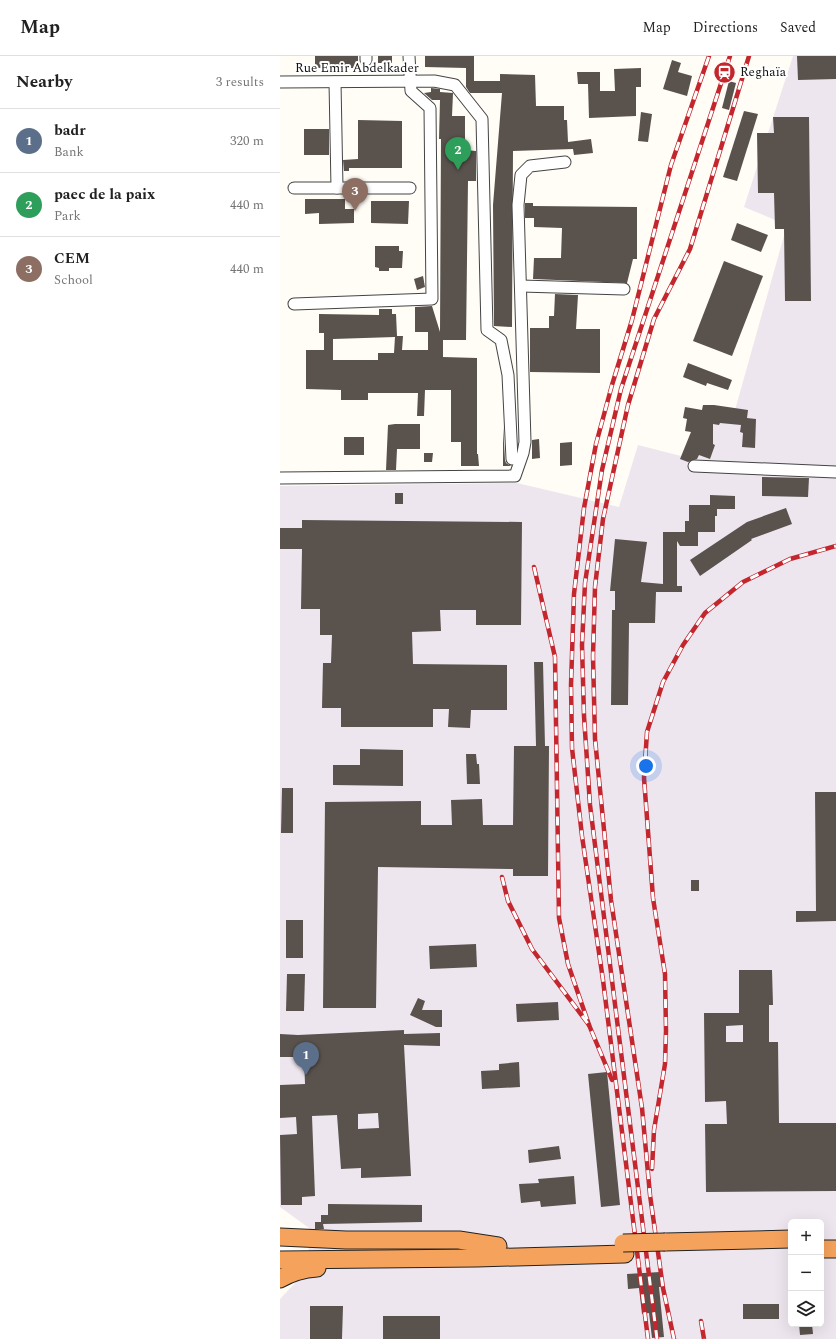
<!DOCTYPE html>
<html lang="en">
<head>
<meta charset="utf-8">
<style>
	:root { --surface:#fff; --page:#f6f6f6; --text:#222; --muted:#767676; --line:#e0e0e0; --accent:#2563eb }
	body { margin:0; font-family:Spectral,serif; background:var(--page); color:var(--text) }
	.controls { position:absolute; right:12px; bottom:12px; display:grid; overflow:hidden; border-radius:6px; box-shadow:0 4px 16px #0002 }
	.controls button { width:36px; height:36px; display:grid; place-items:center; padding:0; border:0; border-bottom:1px solid var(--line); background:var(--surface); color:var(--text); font:20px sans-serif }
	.you { position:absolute; left:366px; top:710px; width:14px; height:14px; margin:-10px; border:3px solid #fff; border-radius:50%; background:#1a73e8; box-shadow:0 0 0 6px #1a73e833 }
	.badge { display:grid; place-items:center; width:26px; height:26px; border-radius:50%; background:var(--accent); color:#fff; font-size:13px; font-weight:700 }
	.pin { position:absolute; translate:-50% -33px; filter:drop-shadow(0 1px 2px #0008) }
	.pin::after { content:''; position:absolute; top:21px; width:14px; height:12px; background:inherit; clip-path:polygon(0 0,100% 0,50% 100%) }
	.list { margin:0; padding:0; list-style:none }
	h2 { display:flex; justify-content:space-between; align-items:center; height:52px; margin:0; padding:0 16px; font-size:17px }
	h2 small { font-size:13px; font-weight:400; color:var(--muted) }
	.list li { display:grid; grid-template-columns:26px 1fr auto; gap:12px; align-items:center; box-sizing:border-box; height:64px; padding:0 16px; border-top:1px solid var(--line) }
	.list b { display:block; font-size:15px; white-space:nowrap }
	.list p { margin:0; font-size:13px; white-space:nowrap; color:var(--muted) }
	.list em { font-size:13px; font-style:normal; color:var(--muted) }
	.icon { flex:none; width:22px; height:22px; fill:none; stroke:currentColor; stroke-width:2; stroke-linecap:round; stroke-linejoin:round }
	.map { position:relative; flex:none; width:556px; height:1283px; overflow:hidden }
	header { display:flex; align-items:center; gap:24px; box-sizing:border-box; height:56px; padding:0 20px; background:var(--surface); border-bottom:1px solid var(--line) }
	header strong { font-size:19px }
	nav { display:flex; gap:22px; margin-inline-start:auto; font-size:14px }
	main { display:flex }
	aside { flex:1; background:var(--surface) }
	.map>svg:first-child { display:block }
	.industrial { fill:#eee6ef; fill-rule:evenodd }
	.building { fill:#5a524d; fill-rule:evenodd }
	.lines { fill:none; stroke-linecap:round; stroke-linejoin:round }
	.minor-casing { stroke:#444; stroke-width:13 }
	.highway-casing { stroke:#222; stroke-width:19 }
	.minor { stroke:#fff; stroke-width:11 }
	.highway { stroke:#f5a25d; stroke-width:17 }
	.rail-casing { stroke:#c4262e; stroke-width:4.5 }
	.rail { stroke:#fff; stroke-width:3; stroke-dasharray:9; stroke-linecap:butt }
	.highway-bridge-casing { stroke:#222; stroke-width:19; stroke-linecap:butt }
	.highway-bridge { stroke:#f5a25d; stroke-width:17 }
	.labels { text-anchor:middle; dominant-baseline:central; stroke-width:4; stroke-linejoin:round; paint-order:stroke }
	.street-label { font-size:13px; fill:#111; stroke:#fff }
	.poi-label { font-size:13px; fill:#111; stroke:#fff; text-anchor:start }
</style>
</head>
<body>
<header>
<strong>Map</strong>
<nav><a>Map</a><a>Directions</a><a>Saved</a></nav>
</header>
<main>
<aside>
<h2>Nearby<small>3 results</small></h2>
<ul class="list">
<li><span class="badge" style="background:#5c6f8a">1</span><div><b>badr</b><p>Bank</p></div><em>320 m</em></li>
<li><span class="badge" style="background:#2e9e5b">2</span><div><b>paec de la paix</b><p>Park</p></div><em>440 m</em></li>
<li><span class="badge" style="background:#8d6e63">3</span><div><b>CEM</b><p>School</p></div><em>440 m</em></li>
</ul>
</aside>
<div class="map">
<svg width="556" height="1283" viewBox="0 0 556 1283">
	<rect width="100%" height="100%" fill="#fffdf5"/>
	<path class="industrial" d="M513 0H556V1283H0V1243L16 1226 28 1218 29 1172 0 1151V430L237 427 339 451 358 389 405 401 423 350 455 354 507 169 464 151ZM511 1166H541V1268H511Z"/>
	<g class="building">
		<rect x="35" y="0" width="43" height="12"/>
		<rect x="98" y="0" width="14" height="7"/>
		<polygon points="145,0 194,0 194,25 220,25 220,18 255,19 256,50 284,50 284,64 287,64 288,86 311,83 313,97 294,99 293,93 233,95 232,271 214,270 213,149 222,37 190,37 186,31 186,12 145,11"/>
		<polygon points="517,0 556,0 556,23 518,24"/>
		<polygon points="392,4 401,7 398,16 412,20 407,40 383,33"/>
		<polygon points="361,12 361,31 356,31 356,60 309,62 308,28 298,28 297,16 320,16 320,35 335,35 334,13"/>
		<polygon points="449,25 456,27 449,54 442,52"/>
		<path d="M151 32 160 33V36L173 37 172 60H185V94L196 95V125H188L186 284H163V301L197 302V398H198L199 410H181V386H171V334H145L144 360H137L138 337H88V344H61V334L26 333V294H44V277H39V258L99 259V253H112V258H116L117 280H123L122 294H148V276H135V251L152 250 160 276 161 83H159L160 44H152L144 37 151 36ZM115 281 114 297H98V304H53V283Z"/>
		<polygon points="464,55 478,58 457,125 443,121"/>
		<polygon points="361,56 372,58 368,86 358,85"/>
		<polygon points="493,61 529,61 531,245 505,245 504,173 495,173 494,137 478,137 477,77 494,77"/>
		<polygon points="78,64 122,65 122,112 69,112 69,115 64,115 63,104 78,103"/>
		<rect x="24" y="73" width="25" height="26"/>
		<polygon points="25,143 65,143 65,153 74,153 74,167 39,168 39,157 25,158"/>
		<polygon points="91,145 129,145 128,168 91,167"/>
		<polygon points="245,147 253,147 253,150 357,151 357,203 353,203 347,227 253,223 254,202 281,202 282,172 254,171 254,162 245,162"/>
		<polygon points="457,167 488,179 481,196 451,184"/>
		<polygon points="95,190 119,190 119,195 123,195 122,212 109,212 109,215 99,215 99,212 95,211"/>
		<polygon points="444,205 483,220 452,300 413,285"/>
		<polygon points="143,220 145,231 137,234 134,223"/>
		<polygon points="275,238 298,239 296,273 320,273 320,317 250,316 250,272 269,272 269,260 274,260"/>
		<polygon points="408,307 452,324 448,334 427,327 426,330 403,321"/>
		<polygon points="423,349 434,349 468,354 467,362 476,363 475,392 462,391 463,377 460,376 461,369 440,367 439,369 433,368 433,388 435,389 430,403 419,399 417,403 408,406 400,403 411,376 405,375 407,363 403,362 405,351 422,354"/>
		<polygon points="115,368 140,368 140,393 117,393 116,414 106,414 108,369"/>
		<polygon points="223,371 225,404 226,407 231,410 223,410"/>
		<rect x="64" y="381" width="20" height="18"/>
		<polygon points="259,383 260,402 252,403 252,384"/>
		<polygon points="292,386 292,409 280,410 280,387"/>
		<polygon points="144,397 153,397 152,406 144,406"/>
		<polygon points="482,421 529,422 528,441 482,440"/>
		<rect x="115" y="437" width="8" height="11"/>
		<polygon points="430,439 455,440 455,453 437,453 437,460 435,460 435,476 418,476 418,490 400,490 397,485 397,530 402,530 402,536 376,536 375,567 349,567 348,649 331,649 332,554 335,554 335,535 330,535 335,483 367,486 361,526 383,528 383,476 405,476 405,465 409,465 409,449 430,449"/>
		<polygon points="506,452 512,468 471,483 472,484 420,520 410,504 467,466"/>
		<polygon points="22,464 242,466 241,569 196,569 196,554 160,554 161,575 132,576 133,608 227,609 227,654 191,654 190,672 168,671 169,653 153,653 153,671 61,671 61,652 42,652 43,607 51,607 52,579 40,579 40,553 21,553 22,493 0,493 0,472 22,472"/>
		<polygon points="254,606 263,606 265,690 269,690 268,820 233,820 233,813 98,811 96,952 43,952 45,746 141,745 141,769 172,769 171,744 202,743 203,769 233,769 234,690 256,690"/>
		<polygon points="80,693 123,694 123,730 53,729 53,709 80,709"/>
		<polygon points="186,698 196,698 197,708 199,708 200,728 187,728"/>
		<polygon points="2,732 13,732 13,777 1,777"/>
		<polygon points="535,736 556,736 556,865 516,866 516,855 536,855"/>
		<rect x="411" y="824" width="8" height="11"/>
		<rect x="6" y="864" width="17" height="38"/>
		<polygon points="196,888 197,911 150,913 149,890"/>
		<path d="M459 914H492L493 949H489V986H498L499 1067H556V1135L426 1136 425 1068H447L446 1045 425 1046 424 957H459ZM463 969V986H446V970Z"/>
		<polygon points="7,918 25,918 24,955 6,955"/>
		<polygon points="138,942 145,945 142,954 162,954 162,971 156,971 130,959"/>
		<polygon points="278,946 279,964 237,966 236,948"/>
		<path d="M124 974V978L160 977V990L124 989 131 1120 81 1122V1112L61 1113 57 1059 32 1060 35 1140 22 1141V1149H1L0 1079 17 1078 16 1061 0 1062V1029L25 1028 24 1001H0V978L18 979ZM98 1057 99 1072 78 1073V1058Z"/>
		<polygon points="239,1006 240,1031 202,1033 201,1015 219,1014 219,1008"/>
		<polygon points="327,1016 340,1149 321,1151 308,1018"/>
		<polygon points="279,1090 281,1103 249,1107 248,1094"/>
		<polygon points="294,1120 296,1148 261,1151 260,1145 241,1147 239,1128 259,1127 258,1123"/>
		<polygon points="48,1148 142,1149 142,1166 43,1168 44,1173 35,1173 35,1166 41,1166 41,1159 48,1159"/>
		<polygon points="380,1216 381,1231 379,1231 384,1281 372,1282 369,1257 362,1258 359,1232 348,1233 347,1218"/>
		<rect x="463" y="1248" width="36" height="15"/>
		<polygon points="30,1250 63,1250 62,1283 30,1283"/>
		<rect x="103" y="1260" width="57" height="23"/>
		<polygon points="519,1268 532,1268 533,1278 520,1279"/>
	</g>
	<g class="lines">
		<defs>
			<g id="minor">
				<polyline points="86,0 86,4"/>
				<polyline points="0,26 154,25 175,29 202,63 207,274 221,284 228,319 232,403"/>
				<polyline points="55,26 57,132"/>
				<polyline points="14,132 130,132"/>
				<polyline points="241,230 344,233"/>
				<polyline points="14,248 152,243 150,52 131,35 129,0"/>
				<polyline points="414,410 556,416"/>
				<polyline points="0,422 235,420 243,397 245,386 238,149 241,119 250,110 285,106"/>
			</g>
			<g id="highway">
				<polyline points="0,1181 66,1184 179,1184 218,1190"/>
				<polyline points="385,1186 511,1183"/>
				<polyline points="541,1193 556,1193"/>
				<polyline points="0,1204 197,1202 345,1198"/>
				<path d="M0 1223C12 1216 23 1213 37 1212"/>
			</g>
		</defs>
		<use href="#minor" class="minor-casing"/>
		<use href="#highway" class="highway-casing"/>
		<use href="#minor" class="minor"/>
		<use href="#highway" class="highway"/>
		<defs>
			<g id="rail">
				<polyline points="254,511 275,601 279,862 288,908 309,969"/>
				<polyline points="222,821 228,845 252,893 309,969 332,1024"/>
				<polyline points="372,1113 374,1074 385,1008 386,975 385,918 373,842 364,722 367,676 383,626 403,589 425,557 463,526 510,503 556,490"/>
				<polyline points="421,1265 424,1283"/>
				<polyline points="368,1283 323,924 302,780 292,692 291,629 294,538 304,452 316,388 332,329 352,264 391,109 429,0"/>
				<polyline points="377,1283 310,749 304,660 302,589 305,527 322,414 341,333 450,0"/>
				<polyline points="394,1283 383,1232 370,1139 362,1052 331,844 315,683 313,600 315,531 323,463 348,349 374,263 410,193 469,0"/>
			</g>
		</defs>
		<use href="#rail" class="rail-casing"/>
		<use href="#rail" class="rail"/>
		<defs>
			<polyline id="highway-bridge" points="343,1187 385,1186"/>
		</defs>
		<use href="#highway-bridge" class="highway-bridge-casing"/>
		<use href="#highway-bridge" class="highway-bridge"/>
	</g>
	<defs>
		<symbol id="station-disc" viewBox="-11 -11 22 22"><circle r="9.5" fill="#c4262e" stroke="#fff"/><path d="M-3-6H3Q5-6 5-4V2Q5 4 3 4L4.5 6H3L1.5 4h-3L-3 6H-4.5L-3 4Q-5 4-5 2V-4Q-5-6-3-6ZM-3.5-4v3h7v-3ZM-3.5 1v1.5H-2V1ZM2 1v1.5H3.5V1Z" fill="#fff"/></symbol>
	</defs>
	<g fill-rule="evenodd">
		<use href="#station-disc" x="432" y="4" width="25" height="25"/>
	</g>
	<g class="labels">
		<g class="street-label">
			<text x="77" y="12">Rue Emir Abdelkader</text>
		</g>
		<g class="poi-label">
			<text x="460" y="16">Reghaïa</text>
		</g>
	</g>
</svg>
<div class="controls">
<button>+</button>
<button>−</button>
<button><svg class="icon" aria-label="layers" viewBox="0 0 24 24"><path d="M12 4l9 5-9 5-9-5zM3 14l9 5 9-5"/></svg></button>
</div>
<div class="you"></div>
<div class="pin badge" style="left:26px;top:1019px;background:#5c6f8a">1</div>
<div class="pin badge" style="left:178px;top:114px;background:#2e9e5b">2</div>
<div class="pin badge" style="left:75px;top:155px;background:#8d6e63">3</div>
</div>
</main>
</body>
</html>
